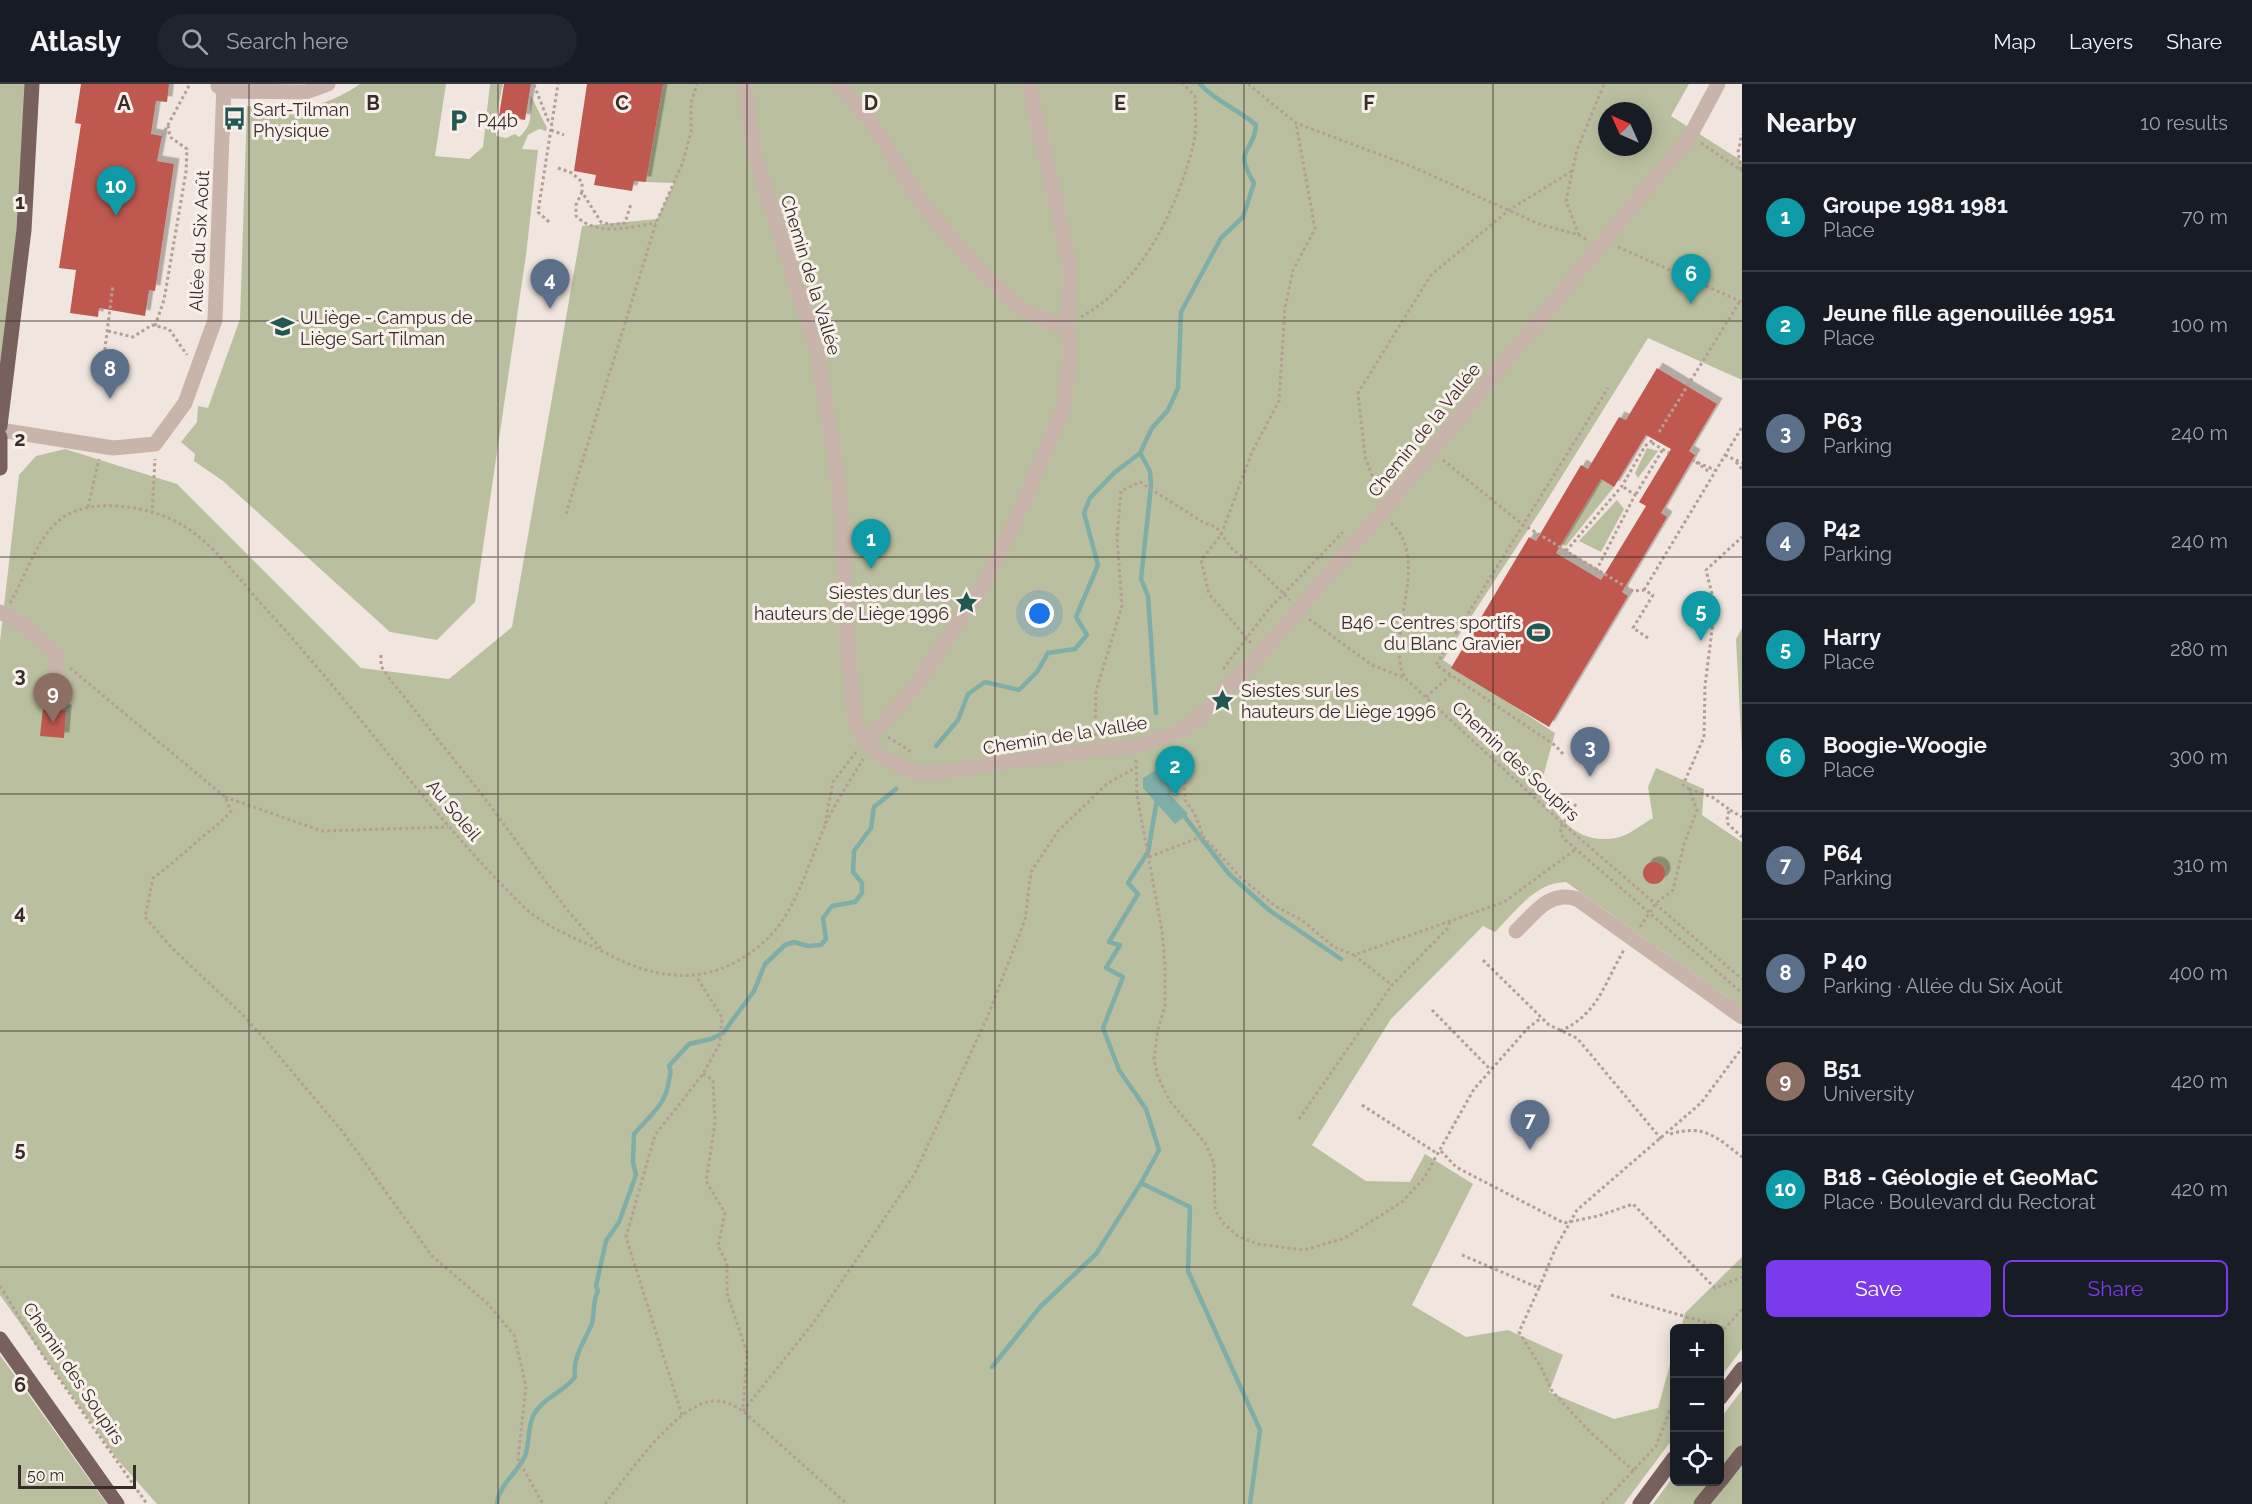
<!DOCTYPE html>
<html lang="en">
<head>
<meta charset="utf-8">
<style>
	:root { --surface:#171b24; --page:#20242c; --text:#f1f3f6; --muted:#9ea1a6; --line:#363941; --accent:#7c3aed }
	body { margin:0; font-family:Raleway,sans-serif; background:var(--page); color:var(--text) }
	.controls { position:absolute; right:18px; bottom:18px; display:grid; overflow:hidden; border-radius:9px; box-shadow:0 3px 15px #0003 }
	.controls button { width:54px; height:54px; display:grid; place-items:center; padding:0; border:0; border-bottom:2px solid var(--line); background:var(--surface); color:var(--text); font:30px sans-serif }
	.compass { position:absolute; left:1598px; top:18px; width:54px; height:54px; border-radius:50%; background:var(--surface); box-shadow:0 3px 15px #0003; rotate:315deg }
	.scale { position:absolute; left:18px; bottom:15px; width:118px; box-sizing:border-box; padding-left:6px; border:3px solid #372c2a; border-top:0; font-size:16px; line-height:21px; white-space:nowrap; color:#372c2a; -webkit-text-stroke:4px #f9f0eb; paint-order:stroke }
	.you { position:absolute; left:1040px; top:530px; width:21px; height:21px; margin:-15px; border:4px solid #fff; border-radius:50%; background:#1a73e8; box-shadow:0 0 0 9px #1a73e833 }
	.badge { display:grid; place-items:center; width:39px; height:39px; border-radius:50%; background:var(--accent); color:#fff; font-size:20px; font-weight:700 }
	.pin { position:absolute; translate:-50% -50px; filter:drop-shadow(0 2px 3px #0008) }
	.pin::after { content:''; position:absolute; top:32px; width:21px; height:18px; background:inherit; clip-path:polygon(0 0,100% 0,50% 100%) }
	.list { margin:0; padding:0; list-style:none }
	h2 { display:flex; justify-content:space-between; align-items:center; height:78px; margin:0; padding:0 24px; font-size:26px }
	h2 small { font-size:20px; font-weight:400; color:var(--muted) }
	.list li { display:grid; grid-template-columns:39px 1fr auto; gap:18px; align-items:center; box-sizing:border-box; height:108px; padding:0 24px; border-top:2px solid var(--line) }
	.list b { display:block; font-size:22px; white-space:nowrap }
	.list p { margin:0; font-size:20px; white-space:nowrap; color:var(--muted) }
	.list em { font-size:20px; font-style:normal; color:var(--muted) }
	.actions { display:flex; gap:12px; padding:18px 24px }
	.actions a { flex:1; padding:14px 0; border:2px solid var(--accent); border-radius:9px; text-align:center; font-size:21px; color:var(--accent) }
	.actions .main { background:var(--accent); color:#fff }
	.icon { flex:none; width:33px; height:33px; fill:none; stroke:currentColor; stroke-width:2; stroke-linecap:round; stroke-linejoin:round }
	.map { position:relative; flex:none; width:1742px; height:1420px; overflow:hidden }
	header { display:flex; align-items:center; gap:36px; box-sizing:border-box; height:84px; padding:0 30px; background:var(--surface); border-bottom:2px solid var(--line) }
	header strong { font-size:28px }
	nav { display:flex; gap:33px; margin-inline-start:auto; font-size:21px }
	.search { width:420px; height:54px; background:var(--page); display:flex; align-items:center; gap:15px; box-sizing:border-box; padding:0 21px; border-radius:33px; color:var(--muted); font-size:22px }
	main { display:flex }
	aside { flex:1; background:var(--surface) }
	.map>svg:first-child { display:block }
	.green { fill:#bac09f; fill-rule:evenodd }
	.water { fill:#7fada7 }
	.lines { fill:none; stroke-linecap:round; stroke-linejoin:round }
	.stream { stroke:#7fada7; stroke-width:4.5 }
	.building { fill:#bf584f; fill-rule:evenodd; filter:url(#shadow) }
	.path { stroke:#b59e95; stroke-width:3; stroke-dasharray:3 3; stroke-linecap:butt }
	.minor { stroke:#c9b4ab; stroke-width:15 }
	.major { stroke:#78615c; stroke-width:15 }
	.grid { fill:none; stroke:#372c2a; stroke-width:1.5; stroke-opacity:0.55 }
	.labels { text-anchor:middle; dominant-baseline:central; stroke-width:6; stroke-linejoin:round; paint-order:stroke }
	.poi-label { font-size:18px; fill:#372c2a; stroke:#f9f0eb; text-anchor:start }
	.street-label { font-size:18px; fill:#372c2a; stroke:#f9f0eb }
	.grid-label { font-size:20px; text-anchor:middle; font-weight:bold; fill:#372c2a; stroke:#f9f0eb; stroke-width:6; stroke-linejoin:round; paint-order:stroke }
</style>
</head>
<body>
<header>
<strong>Atlasly</strong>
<div class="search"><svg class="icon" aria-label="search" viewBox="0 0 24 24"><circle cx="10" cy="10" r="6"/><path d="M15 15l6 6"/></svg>Search here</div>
<nav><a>Map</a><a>Layers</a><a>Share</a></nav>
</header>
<main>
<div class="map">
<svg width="1742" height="1420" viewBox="0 0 1742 1420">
	<defs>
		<filter id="shadow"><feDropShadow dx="5.5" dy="-5.5" stdDeviation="0" flood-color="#0004"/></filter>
	</defs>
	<rect width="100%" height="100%" fill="#f1e6df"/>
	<g class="green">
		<polygon points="0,0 32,0 31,42 0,289"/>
		<path d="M360 0H446L435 72 469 75 483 63 490 0H503L496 33V52L506 54 515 50 519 53C536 38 528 28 531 12L547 44 546 47 539 45 528 51 522 65 538 66 526 171 475 518 437 556 390 548 223 397 194 377 195 370 181 358 197 338 198 322 208 324 240 235 247 22C293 26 320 27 360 0Z"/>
		<path d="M663 0H1689L1671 32 1742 77V296L1648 254 1544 421 1443 576 1555 649 1540 704C1557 733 1577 761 1616 754 1628 752 1642 740 1653 734L1648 703 1656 684 1704 705 1702 731 1742 758V924L1566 798C1536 798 1516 827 1495 848L1483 842 1391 935 1312 1061 1366 1097 1410 1098 1425 1070 1473 1100 1412 1221 1466 1253 1508 1246 1563 1271 1549 1308 1614 1335 1658 1324 1674 1266V1353L1624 1420H157L117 1375 0 1211V557L19 391 36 372 65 365 177 400 361 584 449 595 512 543 582 142 657 135 674 99 646 98ZM1607 27H1643V63H1607Z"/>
		<polygon points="1647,364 1658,367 1638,394 1635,389"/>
		<polygon points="1601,395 1614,403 1566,462 1562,460"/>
		<polygon points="1617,416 1624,425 1601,468 1579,457"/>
		<polygon points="1742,544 1742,669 1736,555"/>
		<polygon points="1742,1173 1742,1265 1720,1294 1720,1244 1681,1244 1685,1229"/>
		<polygon points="0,1271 107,1420 0,1420"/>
		<polygon points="1742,1306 1742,1420 1653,1420 1674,1392 1674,1398 1720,1398 1720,1335"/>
	</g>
	<polygon class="water" points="1174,681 1179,688 1170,711 1188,730 1175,740 1143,704 1143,694 1162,682"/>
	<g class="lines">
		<g class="stream">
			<polyline points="1140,369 1150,387 1151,402 1141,495 1148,512 1156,629"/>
			<path d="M936 662 958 636 968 610 985 598 1019 606 1037 588 1048 569 1075 565 1087 551 1076 533 1098 481 1084 429 1090 414 1114 389 1140 369 1152 344 1168 326 1178 304 1181 228 1221 154 1243 133 1254 99C1232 62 1254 71 1256 41 1238 25 1216 18 1200 0"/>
			<polyline points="1157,716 1148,768 1128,799 1138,810 1109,858 1120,861 1106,884 1123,893 1103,944 1119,986 1146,1025 1159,1066 1141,1099 1190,1123 1188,1187 1260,1346 1250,1420"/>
			<polyline points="1181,728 1229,790 1269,826 1341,875"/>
			<polyline points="992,1283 1041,1222 1096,1170 1141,1099"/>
			<path d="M497 1420C499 1400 517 1390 525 1372 530 1359 527 1343 534 1330 544 1313 564 1308 575 1293 572 1273 585 1258 592 1239 595 1228 592 1218 598 1207L596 1202 606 1157 619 1138 636 1091 633 1078 634 1050C651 1030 666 1021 669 996 670 989 672 989 669 982L689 960 711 955 723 949 754 907 765 880 785 861 794 858 808 862 821 861 826 855 823 834 832 822 855 818 862 809V799L853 788 854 767 871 744 874 723 896 705"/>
		</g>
	</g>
	<g class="building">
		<polygon points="81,0 169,0 167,18 156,17 151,50 162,52 157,77 174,80 155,207 149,206 145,232 99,224 98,233 70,229 76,186 59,184 81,40 75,39"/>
		<polygon points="504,0 531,0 525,36 499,32"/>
		<polygon points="587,0 663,0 646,98 634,97 632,107 594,101 596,91 574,87"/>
		<path d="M1657 284 1717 320 1689 367 1695 371 1661 429 1667 433 1622 508 1628 512 1549 643 1451 584 1529 453 1536 457 1581 381 1588 385 1619 333 1626 336ZM1646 351 1671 365 1639 418 1646 422 1601 496 1556 469 1601 395 1614 403Z"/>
		<polygon points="43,624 66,626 64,654 40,652"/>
		<circle cx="1654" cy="789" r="11"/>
	</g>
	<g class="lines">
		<g class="path">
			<polyline points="1248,0 1296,39 1413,83 1539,140 1579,151 1587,156"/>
			<polyline points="534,1 548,36 552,39"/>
			<polyline points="551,46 564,51"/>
			<polyline points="162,52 190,0"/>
			<polyline points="1701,59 1742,87"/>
			<polyline points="558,84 572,89 582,98 582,108 601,138 611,141 625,139 631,120"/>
			<polyline points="1741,86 1738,68 1742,50"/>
			<path d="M582 108 576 121V132C597 153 630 143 656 139"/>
			<polyline points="549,138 538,128 558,0"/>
			<polyline points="1579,151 1566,117 1577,66 1604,0"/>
			<polyline points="1618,163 1742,218"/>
			<path d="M1081 233C1143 198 1177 125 1194 58 1197 44 1195 26 1195 12L1183 0"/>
			<polyline points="155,242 164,216 186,88 187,65 170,53 168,42"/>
			<polyline points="108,247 133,253 152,241 169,245 187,271"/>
			<polyline points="104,272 113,201"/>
			<polyline points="1659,348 1740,217"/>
			<polyline points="1652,359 1669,369"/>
			<polyline points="1725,371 1742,379"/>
			<polyline points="1443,376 1522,440 1565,466"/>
			<polyline points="1692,376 1715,386"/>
			<polyline points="1696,378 1708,387 1711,384"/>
			<polyline points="1736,378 1742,385"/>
			<polyline points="1379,409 1365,373 1358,309 1431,191 1509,126 1572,87"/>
			<polyline points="1636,410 1663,365"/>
			<polyline points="88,423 99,375"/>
			<polyline points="152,430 155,375"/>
			<polyline points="566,430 656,139 683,78 691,48 691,19 697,0"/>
			<path d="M1391 439C1433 478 1383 550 1405 594L1562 739 1742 895"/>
			<polyline points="1596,487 1635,411 1622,402"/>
			<polyline points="1644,506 1742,343"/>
			<path d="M10 519C27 491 37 450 65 432 95 413 154 423 182 441 214 460 239 495 264 523 354 620 429 730 523 822 547 845 579 855 608 870 663 900 717 901 765 857 798 827 810 772 829 733 839 713 852 694 863 675"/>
			<polyline points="1309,535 1372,581 1405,594"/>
			<polyline points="1648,554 1633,544 1653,511 1644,506 1633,507 1566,467 1622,402 1645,362 1654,355"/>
			<polyline points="1251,559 1209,510 1201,476 1221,451 1252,368 1279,317 1285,224 1293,186 1315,145 1296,39"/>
			<polyline points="381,571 381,582 389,594 483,712 567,826 603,867"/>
			<path d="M70 584 225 713 231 727C222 738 213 744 202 753 186 767 171 781 153 794L145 833 172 864 242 930 268 959 342 1047 432 1172 487 1219 514 1251 526 1302 518 1375 543 1420"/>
			<polyline points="1223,585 1268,526 1343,448"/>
			<polyline points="1426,613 1451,591"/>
			<polyline points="1095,652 1096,607 1122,522 1117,453 1121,407 1140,398 1204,439 1216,443 1233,466 1252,479 1290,516"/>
			<polyline points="888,653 913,669"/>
			<polyline points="1563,670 1556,662 1436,581 1608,304"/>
			<polyline points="1136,676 1137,711 1162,847 1165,881 1165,922 1158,945 1154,975 1158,993 1170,1017 1205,1059 1214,1079 1215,1126 1224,1140 1239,1153 1258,1160 1304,1166 1345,1154 1402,1118 1424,1094 1474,1005 1528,944 1541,934"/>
			<polyline points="1689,705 1712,713 1730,726 1727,731 1728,740 1742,753"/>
			<polyline points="225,713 322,747 448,743"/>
			<polyline points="1576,720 1560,744 1563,754 1742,909"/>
			<polyline points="1730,726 1742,733"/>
			<polyline points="825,740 833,698 856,668"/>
			<polyline points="1203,752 1241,794 1275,822 1302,836 1334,863 1354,871 1504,818 1576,765"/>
			<polyline points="1149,773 1203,752 1195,730 1185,716 1183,663"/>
			<polyline points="1640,843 1656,819 1673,806 1684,760 1697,726 1689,705 1683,701 1704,653 1705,602 1715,522 1706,486 1742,453"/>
			<polyline points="1354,871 1392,901"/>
			<polyline points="1483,876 1549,941 1577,954 1662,1056"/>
			<polyline points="1432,926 1490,985"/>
			<path d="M1560 947C1599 930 1604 899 1624 866"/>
			<polyline points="703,990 713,996 715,1039 706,1097 725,1129 718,1162 727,1179 727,1209 747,1269 743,1325"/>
			<polyline points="1362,1021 1438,1070"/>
			<polyline points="1299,1035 1392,901 1447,845 1450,837"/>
			<path d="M1670 1050C1705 1040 1716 1053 1742 1073"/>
			<polyline points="1441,1067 1456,1083 1564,1139 1598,1132 1633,1120 1715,1204 1742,1193"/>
			<polyline points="1462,1171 1539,1204 1556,1163 1577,1126 1701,1019 1742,964"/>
			<polyline points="0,1202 44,1273 147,1420"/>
			<polyline points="1539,1204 1519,1248 1542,1285 1552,1307 1590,1348 1635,1388"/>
			<polyline points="1611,1211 1725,1244"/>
			<polyline points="1720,1250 1742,1225"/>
			<polyline points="743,1327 814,1238 914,1091 987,934 1025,836 1031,788 1058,747 1108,699 1135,684"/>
			<polyline points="682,1331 626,1153 655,1051 703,990 720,959 722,933 696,892"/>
			<path d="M605 1420C627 1392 676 1320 713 1317 725 1316 733 1321 743 1327L847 1420"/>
			<polyline points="1602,1420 1656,1362 1674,1316"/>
		</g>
		<g class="minor">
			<polyline points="745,0 754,68 816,264 831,350 843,438 847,558 855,637 865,658 884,674 905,684 925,690 1094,666 1137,662 1181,647 1199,634 1261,570 1380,430 1690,52 1718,0"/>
			<polyline points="838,0 870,36 922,120 982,189 1020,224 1051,239 1067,241"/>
			<polyline points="218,2 224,7 306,8 328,0"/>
			<polyline points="0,346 113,364 155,360 185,319 215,236 224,0"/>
			<polyline points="0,528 24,541 56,570 56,612"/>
			<polyline points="865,658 914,604 987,495 1020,426 1064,322 1071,267 1067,241 1071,187 1029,0"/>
			<path d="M1516 847C1534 830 1549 806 1577 815L1742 933"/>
		</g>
		<g class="major">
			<polyline points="0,342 24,146 32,0"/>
			<polyline points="0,353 0,384"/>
			<polyline points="0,1255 117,1420"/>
			<polyline points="1720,1314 1742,1285"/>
			<polyline points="1720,1397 1742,1369"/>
			<polyline points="1640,1420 1674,1374"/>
			<polyline points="1701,1420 1719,1398"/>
		</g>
	</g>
	<path class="grid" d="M249 0V1420M498 0V1420M747 0V1420M995 0V1420M1244 0V1420M1493 0V1420M0 237H1742M0 473H1742M0 710H1742M0 947H1742M0 1183H1742"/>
	<defs>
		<symbol id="bus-bare" viewBox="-9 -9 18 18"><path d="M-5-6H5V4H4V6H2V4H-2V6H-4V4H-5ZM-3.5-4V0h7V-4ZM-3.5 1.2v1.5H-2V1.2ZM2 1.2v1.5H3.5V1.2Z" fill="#225752" stroke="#f9f0eb" stroke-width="2.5" paint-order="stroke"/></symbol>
		<symbol id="parking-bare" viewBox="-9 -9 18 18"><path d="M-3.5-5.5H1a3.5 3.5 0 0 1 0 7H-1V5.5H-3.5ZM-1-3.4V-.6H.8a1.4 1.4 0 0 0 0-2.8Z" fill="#225752" stroke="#f9f0eb" stroke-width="2.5" paint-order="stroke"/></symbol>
		<symbol id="university-bare" viewBox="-9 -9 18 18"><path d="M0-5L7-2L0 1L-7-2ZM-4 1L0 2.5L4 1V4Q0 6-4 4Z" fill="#225752" stroke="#f9f0eb" stroke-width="2.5" paint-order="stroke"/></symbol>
		<symbol id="sight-bare" viewBox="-9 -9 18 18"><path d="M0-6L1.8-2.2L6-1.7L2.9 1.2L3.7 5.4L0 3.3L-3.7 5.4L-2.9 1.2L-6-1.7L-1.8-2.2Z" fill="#225752" stroke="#f9f0eb" stroke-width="2.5" paint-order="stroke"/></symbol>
		<symbol id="stadium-bare" viewBox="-9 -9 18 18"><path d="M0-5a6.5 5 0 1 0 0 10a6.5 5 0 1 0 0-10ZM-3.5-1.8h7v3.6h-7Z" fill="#225752" stroke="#f9f0eb" stroke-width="2.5" paint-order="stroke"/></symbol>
	</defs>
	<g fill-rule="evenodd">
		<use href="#bus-bare" x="218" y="18" width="33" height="33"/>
		<use href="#parking-bare" x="442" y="20" width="33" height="33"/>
		<use href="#university-bare" x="266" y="226" width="33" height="33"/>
		<use href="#sight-bare" x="950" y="502" width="33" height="33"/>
		<use href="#stadium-bare" x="1522" y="532" width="33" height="33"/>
		<use href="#sight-bare" x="1206" y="600" width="33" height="33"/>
	</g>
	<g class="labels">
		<g class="poi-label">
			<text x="253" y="25">Sart-Tilman<tspan x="253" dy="21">Physique</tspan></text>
			<text x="477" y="36">P44b</text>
			<text x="300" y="233">ULiège - Campus de<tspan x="300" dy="21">Liège Sart Tilman</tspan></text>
			<text x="949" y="508" text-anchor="end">Siestes dur les<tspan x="949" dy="21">hauteurs de Liège 1996</tspan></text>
			<text x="1521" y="538" text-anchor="end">B46 - Centres sportifs<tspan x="1521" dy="21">du Blanc Gravier</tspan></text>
			<text x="1241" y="606">Siestes sur les<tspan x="1241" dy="21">hauteurs de Liège 1996</tspan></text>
		</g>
		<g class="street-label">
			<text transform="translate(199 157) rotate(-87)">Allée du Six Août</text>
			<text transform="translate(811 191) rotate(73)">Chemin de la Vallée</text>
			<text transform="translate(1424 346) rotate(-51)">Chemin de la Vallée</text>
			<text transform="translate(1065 651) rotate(-9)">Chemin de la Vallée</text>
			<text transform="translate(1516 677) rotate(43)">Chemin des Soupirs</text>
			<text transform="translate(454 726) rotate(50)">Au Soleil</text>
			<text transform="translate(74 1289) rotate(56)">Chemin des Soupirs</text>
		</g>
	</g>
	<g class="grid-label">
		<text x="124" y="26">A</text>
		<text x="373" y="26">B</text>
		<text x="622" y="26">C</text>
		<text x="871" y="26">D</text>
		<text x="1120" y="26">E</text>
		<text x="1369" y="26">F</text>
		<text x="20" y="125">1</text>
		<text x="20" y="362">2</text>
		<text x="20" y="598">3</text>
		<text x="20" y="835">4</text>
		<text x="20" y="1072">5</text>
		<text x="20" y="1308">6</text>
	</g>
</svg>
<div class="controls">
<button>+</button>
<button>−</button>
<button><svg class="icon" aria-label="locate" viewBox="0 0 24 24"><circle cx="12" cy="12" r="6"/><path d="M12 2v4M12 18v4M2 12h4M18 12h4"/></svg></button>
</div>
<svg class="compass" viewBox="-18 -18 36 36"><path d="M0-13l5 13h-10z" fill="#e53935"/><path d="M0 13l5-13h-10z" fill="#9ea1a6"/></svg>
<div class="scale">50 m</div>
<div class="you"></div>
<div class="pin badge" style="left:871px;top:485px;background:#0f9aa8">1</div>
<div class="pin badge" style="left:1175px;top:712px;background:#0f9aa8">2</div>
<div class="pin badge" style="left:1590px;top:693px;background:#5c6f8a">3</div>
<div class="pin badge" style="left:550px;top:225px;background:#5c6f8a">4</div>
<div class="pin badge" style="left:1701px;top:557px;background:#0f9aa8">5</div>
<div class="pin badge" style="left:1691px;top:220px;background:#0f9aa8">6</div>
<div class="pin badge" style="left:1530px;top:1066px;background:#5c6f8a">7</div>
<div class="pin badge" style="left:110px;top:315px;background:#5c6f8a">8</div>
<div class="pin badge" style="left:53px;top:639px;background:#8d6e63">9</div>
<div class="pin badge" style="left:116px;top:132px;background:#0f9aa8">10</div>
</div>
<aside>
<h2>Nearby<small>10 results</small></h2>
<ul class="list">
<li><span class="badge" style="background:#0f9aa8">1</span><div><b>Groupe 1981 1981</b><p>Place</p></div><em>70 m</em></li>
<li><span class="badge" style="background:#0f9aa8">2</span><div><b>Jeune fille agenouillée 1951</b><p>Place</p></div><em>100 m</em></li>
<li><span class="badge" style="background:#5c6f8a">3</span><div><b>P63</b><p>Parking</p></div><em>240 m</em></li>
<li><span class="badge" style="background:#5c6f8a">4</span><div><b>P42</b><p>Parking</p></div><em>240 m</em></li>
<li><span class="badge" style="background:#0f9aa8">5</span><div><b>Harry</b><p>Place</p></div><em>280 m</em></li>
<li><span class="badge" style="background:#0f9aa8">6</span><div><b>Boogie-Woogie</b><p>Place</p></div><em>300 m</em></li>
<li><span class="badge" style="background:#5c6f8a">7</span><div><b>P64</b><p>Parking</p></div><em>310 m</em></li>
<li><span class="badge" style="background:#5c6f8a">8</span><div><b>P 40</b><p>Parking · Allée du Six Août</p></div><em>400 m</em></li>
<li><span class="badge" style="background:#8d6e63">9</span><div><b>B51</b><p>University</p></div><em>420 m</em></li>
<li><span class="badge" style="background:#0f9aa8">10</span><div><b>B18 - Géologie et GeoMaC</b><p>Place · Boulevard du Rectorat</p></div><em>420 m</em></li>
</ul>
<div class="actions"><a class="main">Save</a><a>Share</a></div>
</aside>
</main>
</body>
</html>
